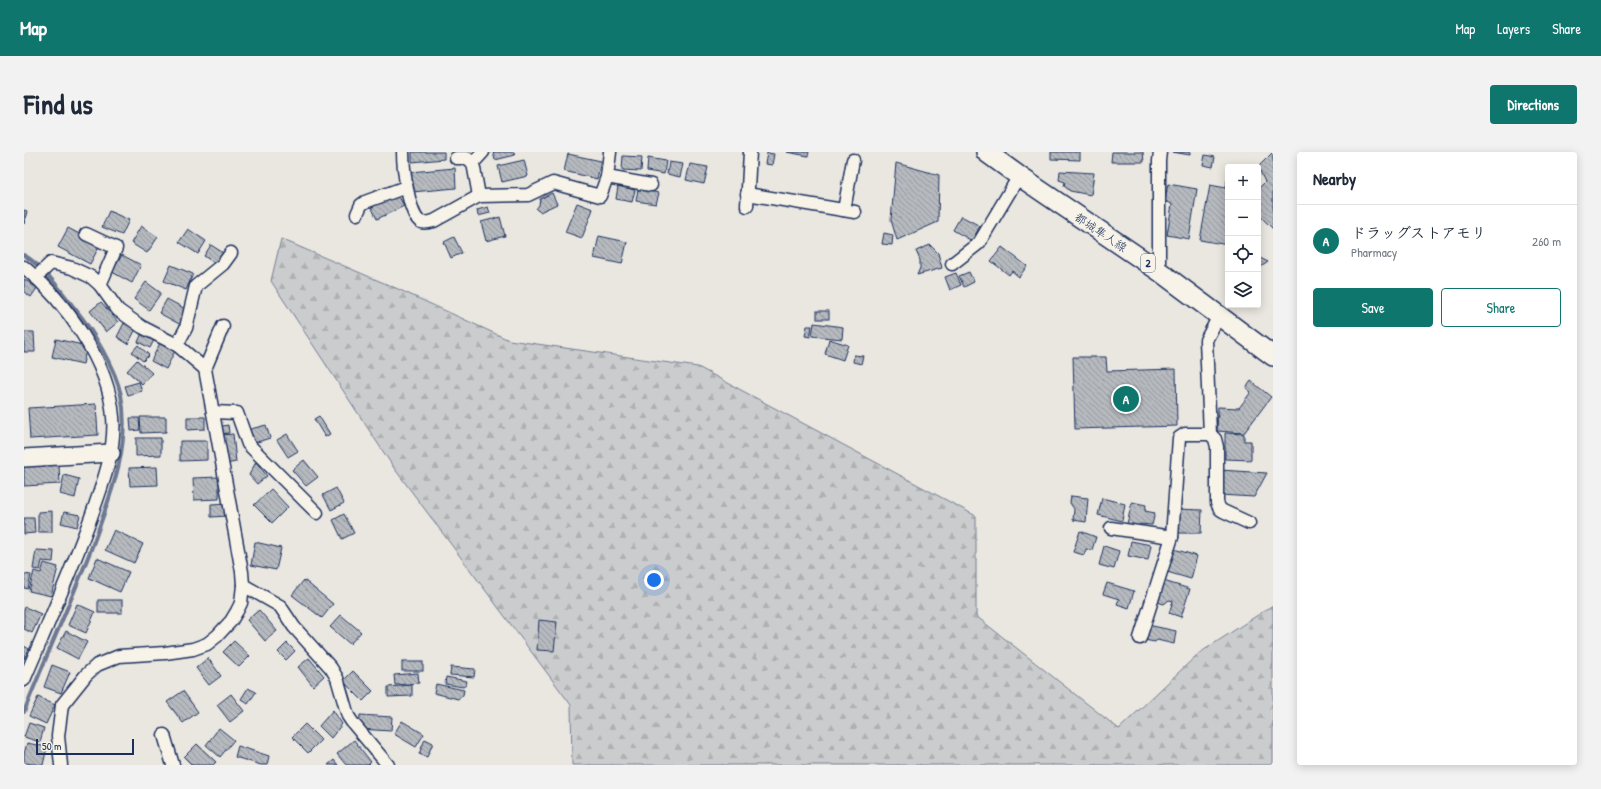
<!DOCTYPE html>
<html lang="en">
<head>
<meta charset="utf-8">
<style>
	:root { --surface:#fff; --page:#f2f2f3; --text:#1f2937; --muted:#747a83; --line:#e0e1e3; --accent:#0f766e }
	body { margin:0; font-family:"Patrick Hand","Klee One",sans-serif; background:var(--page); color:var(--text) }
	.controls { position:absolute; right:12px; top:12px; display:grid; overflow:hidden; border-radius:4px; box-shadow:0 2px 10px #0003 }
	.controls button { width:36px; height:36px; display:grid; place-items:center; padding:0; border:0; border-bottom:1px solid var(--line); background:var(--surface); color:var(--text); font:20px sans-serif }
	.scale { position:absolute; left:12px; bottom:10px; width:98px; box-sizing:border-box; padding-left:4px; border:2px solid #1b2f5e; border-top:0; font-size:11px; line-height:14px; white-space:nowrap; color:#1b2f5e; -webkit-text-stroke:3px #f7f3e8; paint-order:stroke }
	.you { position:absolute; left:630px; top:428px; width:14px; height:14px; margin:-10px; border:3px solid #fff; border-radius:50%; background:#1a73e8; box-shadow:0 0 0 6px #1a73e833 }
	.badge { display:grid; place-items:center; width:26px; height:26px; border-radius:50%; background:var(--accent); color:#fff; font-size:13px; font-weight:700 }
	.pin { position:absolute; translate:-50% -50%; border:2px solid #fff; box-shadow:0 1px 4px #0006 }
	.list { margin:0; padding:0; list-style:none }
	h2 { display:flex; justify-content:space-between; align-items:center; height:52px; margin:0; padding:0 16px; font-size:17px }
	h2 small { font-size:13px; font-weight:400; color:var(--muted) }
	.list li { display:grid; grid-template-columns:26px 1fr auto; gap:12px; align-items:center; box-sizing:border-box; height:72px; padding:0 16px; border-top:1px solid var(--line) }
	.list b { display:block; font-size:15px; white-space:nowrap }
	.list p { margin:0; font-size:13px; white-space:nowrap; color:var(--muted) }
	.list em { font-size:13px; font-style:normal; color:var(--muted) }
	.actions { display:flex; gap:8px; padding:12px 16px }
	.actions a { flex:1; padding:9px 0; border:1px solid var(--accent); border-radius:4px; text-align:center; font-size:14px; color:var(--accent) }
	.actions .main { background:var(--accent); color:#fff }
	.icon { flex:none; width:22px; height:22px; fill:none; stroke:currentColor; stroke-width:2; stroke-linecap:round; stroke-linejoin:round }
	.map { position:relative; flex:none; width:1249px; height:613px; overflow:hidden; border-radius:4px }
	header { display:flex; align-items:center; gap:24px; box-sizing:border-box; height:56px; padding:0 20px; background:var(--accent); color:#fff }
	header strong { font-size:19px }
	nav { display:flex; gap:22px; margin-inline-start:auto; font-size:14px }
	.intro { display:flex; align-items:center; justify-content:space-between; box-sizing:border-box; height:96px; padding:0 24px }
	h1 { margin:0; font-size:28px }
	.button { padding:10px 18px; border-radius:4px; background:var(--accent); color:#fff; font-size:14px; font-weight:700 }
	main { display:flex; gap:24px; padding:0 24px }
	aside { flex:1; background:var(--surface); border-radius:4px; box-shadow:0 2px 10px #0003 }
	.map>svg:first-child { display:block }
	.forest { fill:url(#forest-firs); stroke:#737e96 }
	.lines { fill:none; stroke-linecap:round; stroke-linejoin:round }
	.stream { stroke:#6d7892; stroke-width:4 }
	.building { fill:url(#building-back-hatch); stroke:#1b2f5e }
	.street-casing { stroke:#1b2f5e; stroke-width:15 }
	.secondary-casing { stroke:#1b2f5e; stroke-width:20 }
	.primary-casing { stroke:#1b2f5e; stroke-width:22 }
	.street { stroke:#f7f3e8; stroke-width:12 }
	.secondary { stroke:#f7f3e8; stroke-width:17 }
	.primary { stroke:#f7f3e8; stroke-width:19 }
	.labels { text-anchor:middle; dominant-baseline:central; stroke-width:3; stroke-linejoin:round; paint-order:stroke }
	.shield { fill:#f7f3e8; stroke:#5d6a87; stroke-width:1 }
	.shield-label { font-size:11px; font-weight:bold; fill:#1b2f5e }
	.street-label { font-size:12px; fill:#1b2f5e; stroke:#f7f3e8 }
</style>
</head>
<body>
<header>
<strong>Map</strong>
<nav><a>Map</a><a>Layers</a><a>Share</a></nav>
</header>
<div class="intro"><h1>Find us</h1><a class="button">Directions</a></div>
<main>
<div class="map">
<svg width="1249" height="613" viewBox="0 0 1249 613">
	<defs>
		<pattern id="forest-firs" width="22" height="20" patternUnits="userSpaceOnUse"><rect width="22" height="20" fill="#cbcccd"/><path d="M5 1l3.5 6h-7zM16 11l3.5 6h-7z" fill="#aeb0b2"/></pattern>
		<pattern id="building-back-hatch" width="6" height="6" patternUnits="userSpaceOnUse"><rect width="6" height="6" fill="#b6babf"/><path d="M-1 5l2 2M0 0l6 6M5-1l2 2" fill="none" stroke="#93989e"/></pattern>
	</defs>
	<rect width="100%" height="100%" fill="#eae7e0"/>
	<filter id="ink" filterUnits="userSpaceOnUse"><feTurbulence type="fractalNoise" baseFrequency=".025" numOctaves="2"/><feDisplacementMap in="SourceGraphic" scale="8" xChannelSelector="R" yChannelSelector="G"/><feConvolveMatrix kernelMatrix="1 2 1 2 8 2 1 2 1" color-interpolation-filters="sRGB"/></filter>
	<g filter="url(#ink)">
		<polygon class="forest" points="257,87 374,137 485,188 674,215 952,364 952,464 1095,577 1174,502 1249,453 1249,613 548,613 547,553 370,316 247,129"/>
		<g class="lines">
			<path class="stream" d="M0 103C22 117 36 138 52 158 69 179 91 216 97 243 107 291 88 339 72 384 50 444 23 501 0 560"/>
		</g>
		<g class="building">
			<polygon points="388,0 420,0 420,7 388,10"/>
			<polygon points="469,0 490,0 491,3 471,8"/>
			<polygon points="762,0 785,0 784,4"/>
			<polygon points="1027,0 1056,0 1056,8 1027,7"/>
			<polygon points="1088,0 1119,0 1120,10 1087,10"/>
			<polygon points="1148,0 1166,0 1166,3"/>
			<polygon points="1249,0 1249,77 1234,62 1234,37 1241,30 1234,15"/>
			<polygon points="743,1 750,2 748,13 741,12"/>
			<polygon points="544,2 577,9 573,27 540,19"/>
			<polygon points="1181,3 1191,5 1189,15 1179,13"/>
			<polygon points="599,4 618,5 617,19 598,18"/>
			<polygon points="624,6 642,9 640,22 623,19"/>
			<polygon points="500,8 504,24 478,30 474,14"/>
			<polygon points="645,10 659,12 656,25 643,22"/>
			<polygon points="872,11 915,23 914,70 873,88 867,68"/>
			<polygon points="666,12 684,15 680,32 662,28"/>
			<polygon points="431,16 432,36 388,40 386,20"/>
			<polygon points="1036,19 1070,21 1067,43 1046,39 1040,34 1041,30 1035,28"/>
			<polygon points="1203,28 1204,93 1176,88 1186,33 1202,36"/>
			<polygon points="1144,32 1173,37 1165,87 1143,83 1148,52 1141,49"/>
			<polygon points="594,34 611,38 608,50 592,47"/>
			<polygon points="614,37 635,41 632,52 612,49"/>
			<polygon points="372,39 380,54 353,67 346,52"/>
			<polygon points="528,41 533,52 516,60 512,57 515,53 516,47"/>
			<polygon points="553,51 569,57 558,86 541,80"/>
			<polygon points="464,55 466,61 454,64 453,58"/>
			<polygon points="0,58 3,59 0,72"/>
			<polygon points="85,59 105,68 98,83 78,75"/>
			<polygon points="937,64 956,74 948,89 929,78"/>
			<polygon points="476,65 481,84 462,89 457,70"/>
			<polygon points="117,74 134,85 123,101 107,91"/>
			<polygon points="44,76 76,93 66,112 34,95"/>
			<polygon points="164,77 182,89 174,102 155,90"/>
			<polygon points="860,81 869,83 868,93 858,92"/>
			<polygon points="575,84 603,90 598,112 570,106"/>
			<polygon points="430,85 438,101 427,106 420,90"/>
			<polygon points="187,93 201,102 193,113 180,104"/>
			<polygon points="906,93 914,101 918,116 893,123 896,116 896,108 892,99"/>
			<polygon points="978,95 1003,114 995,125 988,119 985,123 967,109"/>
			<polygon points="98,103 117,113 108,131 88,120"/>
			<polygon points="1234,105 1244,110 1234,117"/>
			<polygon points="147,113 169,122 162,138 140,129"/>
			<polygon points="945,120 950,130 940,135 935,124"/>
			<polygon points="932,121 937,133 926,138 921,125"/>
			<polygon points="0,127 13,136 7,145 0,140"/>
			<polygon points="122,130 137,141 125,158 110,147"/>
			<polygon points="143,147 165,159 157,173 135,161"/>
			<polygon points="77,150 94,170 82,180 66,159"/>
			<rect x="793" y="159" width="12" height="8"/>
			<polygon points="100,171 112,177 104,192 93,185"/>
			<polygon points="790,171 819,175 818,187 788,184"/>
			<polygon points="783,174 788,174 786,185 781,184"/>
			<polygon points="119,179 131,186 126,196 114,190"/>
			<polygon points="0,180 10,180 11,200 0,200"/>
			<polygon points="32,187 63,194 59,212 28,205"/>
			<polygon points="805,187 824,193 819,208 801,202"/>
			<polygon points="137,189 152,197 142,217 127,209"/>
			<polygon points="114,193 125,203 119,209 108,200"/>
			<polygon points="830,203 839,204 837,212 829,210"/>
			<polygon points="1049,205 1082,205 1083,219 1152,217 1153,274 1051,277"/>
			<polygon points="113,208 128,221 118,232 103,219"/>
			<polygon points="1227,229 1247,245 1220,281 1193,279 1194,255 1215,256 1227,240 1222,236"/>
			<polygon points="115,230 118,239 104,243 101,234"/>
			<polygon points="72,252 74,283 6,287 4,256"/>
			<polygon points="295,264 306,282 301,285 290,267"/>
			<polygon points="116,265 142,265 142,280 117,281"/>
			<polygon points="163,265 181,265 181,277 163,278"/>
			<polygon points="106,266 115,266 116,278 107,279"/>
			<polygon points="204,273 205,281 195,282 194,275"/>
			<polygon points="242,273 246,286 227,292 223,278"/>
			<polygon points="1201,281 1220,282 1220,289 1227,289 1227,308 1201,307"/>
			<polygon points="209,282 212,310 202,312 198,283"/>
			<polygon points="263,282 274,299 264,305 253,288"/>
			<polygon points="112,286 137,286 137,303 112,304"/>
			<polygon points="156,289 183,289 183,308 156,309"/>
			<polygon points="280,308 294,325 282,334 268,318"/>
			<polygon points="232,310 243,324 233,332 225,323"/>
			<polygon points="35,313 36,332 0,334 0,315"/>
			<polygon points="133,315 134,333 106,334 105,316"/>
			<polygon points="1196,318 1243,321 1230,345 1195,343"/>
			<polygon points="40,323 55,327 51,346 36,342"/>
			<polygon points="195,325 195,347 170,348 169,326"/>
			<polygon points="312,336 320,351 307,358 299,343"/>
			<polygon points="247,337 264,355 248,371 230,353"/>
			<polygon points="1047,344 1064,346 1062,370 1049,368 1050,357 1046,351"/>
			<polygon points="1078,346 1101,352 1098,369 1074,363"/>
			<polygon points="1108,350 1122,353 1121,359 1131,361 1128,373 1116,372 1115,375 1103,372"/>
			<polygon points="204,351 204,364 187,365 187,352"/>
			<polygon points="1152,357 1178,358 1177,381 1151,381"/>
			<polygon points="28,359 28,380 14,380 14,360"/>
			<polygon points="40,360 56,363 53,375 37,371"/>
			<polygon points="320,362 330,381 318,387 309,368"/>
			<polygon points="0,366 10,366 11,381 0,382"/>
			<polygon points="90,378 119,392 110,411 81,398"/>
			<polygon points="1056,379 1072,385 1068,398 1062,397 1060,403 1049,400"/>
			<polygon points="1107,389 1127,393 1124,408 1104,404"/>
			<polygon points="231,390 257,396 252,418 227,413"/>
			<polygon points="1080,394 1095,399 1090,417 1075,413"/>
			<polygon points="1150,397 1173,404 1167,427 1143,420"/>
			<polygon points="12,398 30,399 29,410 18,409 16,418 9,417"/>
			<polygon points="73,406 105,420 96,440 65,426"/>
			<polygon points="20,411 34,415 27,444 5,439 10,419 17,421"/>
			<polygon points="0,422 7,423 4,437 0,436"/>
			<polygon points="280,428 309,452 298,466 268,443"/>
			<polygon points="1136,428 1166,437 1157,465 1145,461 1149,449 1145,448 1140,452 1130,449"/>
			<polygon points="1083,431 1110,439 1105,456 1093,452 1095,447 1079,442"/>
			<rect x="74" y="448" width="24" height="13"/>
			<polygon points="53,452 71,460 62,481 44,473"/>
			<polygon points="1,455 17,462 8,481 0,477 0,458"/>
			<polygon points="235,458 253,479 241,489 223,468"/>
			<polygon points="317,463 337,480 326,492 306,475"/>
			<polygon points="515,468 533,470 530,499 513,498"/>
			<polygon points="1124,473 1152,479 1150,492 1133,488 1131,490 1120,488"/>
			<polygon points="42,479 63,490 54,507 33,496"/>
			<polygon points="210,489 226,504 215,515 199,500"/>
			<polygon points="263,491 271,499 262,508 254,500"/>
			<polygon points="0,494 5,497 0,507"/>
			<polygon points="184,506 197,524 185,533 172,516"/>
			<polygon points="285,506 300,524 289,534 274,515"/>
			<rect x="378" y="510" width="21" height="9"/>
			<polygon points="28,513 46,520 37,541 20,535"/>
			<polygon points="427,515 451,517 450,525 426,523"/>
			<polygon points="329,519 349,539 339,549 319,529"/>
			<polygon points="394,521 395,531 371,533 370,523"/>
			<polygon points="422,525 443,529 442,533 439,535 421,532"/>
			<polygon points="412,532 440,538 439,543 434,547 410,541"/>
			<polygon points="388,533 388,544 364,545 364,535"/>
			<polygon points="224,536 232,540 224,552 217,547"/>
			<polygon points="159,539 174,560 159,571 143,550"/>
			<polygon points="207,542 220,559 206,570 193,553"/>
			<polygon points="14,545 31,553 22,572 5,564"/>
			<polygon points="309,558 318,572 307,586 295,574"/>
			<polygon points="336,563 368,565 367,579 335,577"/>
			<polygon points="378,569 400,582 392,595 370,582"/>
			<polygon points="5,571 20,576 16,590 0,585"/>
			<polygon points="281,572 297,588 284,601 268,585"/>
			<polygon points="195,576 210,588 196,605 182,593"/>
			<polygon points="401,587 409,591 403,605 395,602"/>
			<polygon points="330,588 347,610 344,613 322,613 313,602"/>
			<polygon points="3,591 23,595 19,613 0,611 0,602"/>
			<polygon points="173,592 192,610 189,613 168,613 160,605"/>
			<polygon points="214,594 245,604 243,613 237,613 211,605"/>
			<polygon points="310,608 314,613 304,613"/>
		</g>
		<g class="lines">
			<defs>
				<g id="street">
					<path d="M379 0C379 12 384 64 397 70 401 71 406 70 410 69L455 44 504 43 529 31 576 44 583 25 586 0"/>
					<polyline points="432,6 443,6 449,11"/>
					<polyline points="583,25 627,33"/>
					<polyline points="723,42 831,60"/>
					<polyline points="455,44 449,11 459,0"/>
					<polyline points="723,54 726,0"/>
					<polyline points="820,58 829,8"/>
					<polyline points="333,62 337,53 341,50 382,35"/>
					<polyline points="62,82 92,96 76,133"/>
					<polyline points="928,112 955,91 995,24"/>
					<path d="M0 115C41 149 85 210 89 265 92 299 78 333 67 365 47 420 23 474 0 528"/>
					<polyline points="1135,119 1135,9 1136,0"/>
					<polyline points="12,125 27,111 48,116 67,125 76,133 94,158 118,175 153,193 181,217 218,420 219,433 217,451 213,459 207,469 193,484 183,492 169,497 141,501 95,504 73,513 62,523 38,553 34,584 37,613"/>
					<polyline points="153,193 162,176 172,134 199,112 207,101"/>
					<polyline points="181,217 199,174"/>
					<polyline points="189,260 213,261 224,292 293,361"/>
					<polyline points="1186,282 1191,287 1193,295 1193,351 1196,357 1199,359 1225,371"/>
					<polyline points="1087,376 1148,385"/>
					<polyline points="219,433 256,454 270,475 307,516 313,526 324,564 328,570 364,613"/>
					<polyline points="1116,486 1148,385 1155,286 1161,282 1186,282 1182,188 1195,164"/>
					<polyline points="140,583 149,613"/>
				</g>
				<polyline id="secondary" points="0,306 87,301"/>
				<polyline id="primary" points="962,0 995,24 1135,119 1249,204"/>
			</defs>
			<use href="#street" class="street-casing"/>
			<use href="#secondary" class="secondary-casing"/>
			<use href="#primary" class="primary-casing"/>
			<use href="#street" class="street"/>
			<use href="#secondary" class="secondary"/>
			<use href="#primary" class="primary"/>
		</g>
	</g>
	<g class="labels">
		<rect class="shield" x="1117" y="102" width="14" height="18" rx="3"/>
		<g class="shield-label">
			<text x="1124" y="111">2</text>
		</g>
		<g class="street-label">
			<text transform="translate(1077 80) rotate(34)">都城隼人線</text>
		</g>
	</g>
</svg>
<div class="controls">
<button>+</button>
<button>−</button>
<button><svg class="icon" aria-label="locate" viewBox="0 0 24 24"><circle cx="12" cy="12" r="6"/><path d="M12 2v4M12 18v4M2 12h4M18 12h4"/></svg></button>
<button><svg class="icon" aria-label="layers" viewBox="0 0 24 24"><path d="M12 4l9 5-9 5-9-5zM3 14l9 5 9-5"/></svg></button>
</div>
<div class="scale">50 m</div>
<div class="you"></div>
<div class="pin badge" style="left:1102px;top:247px">A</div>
</div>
<aside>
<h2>Nearby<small></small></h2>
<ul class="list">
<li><span class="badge">A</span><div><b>ドラッグストアモリ</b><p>Pharmacy</p></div><em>260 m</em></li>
</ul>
<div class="actions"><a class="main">Save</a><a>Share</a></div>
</aside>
</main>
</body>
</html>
